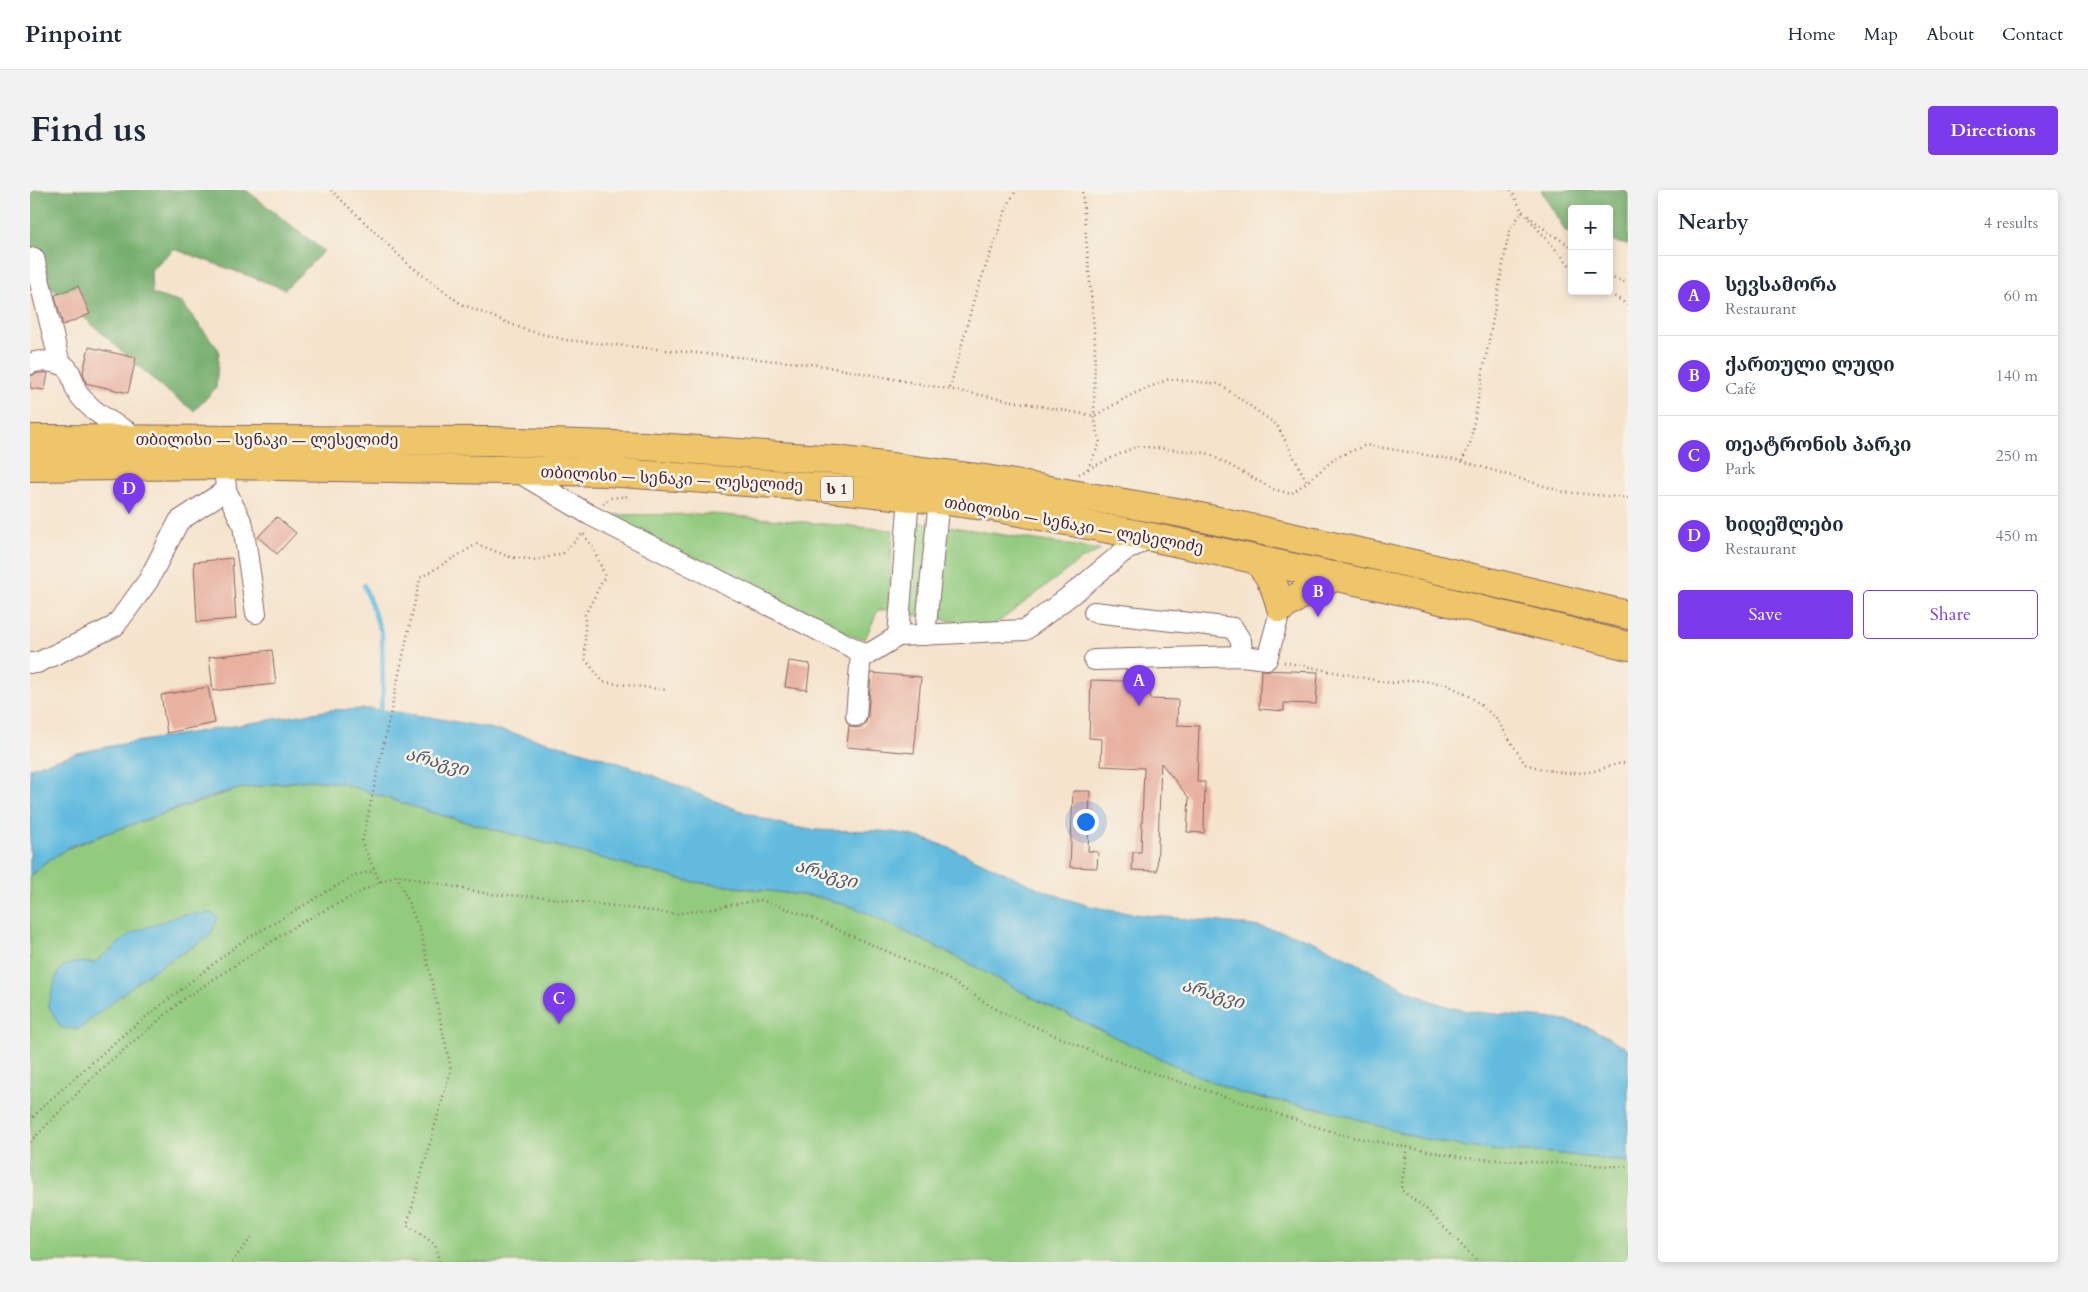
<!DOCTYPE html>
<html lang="en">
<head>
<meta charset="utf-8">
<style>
	:root { --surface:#fff; --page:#f2f2f3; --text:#1f2937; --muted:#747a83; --line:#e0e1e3; --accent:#7c3aed }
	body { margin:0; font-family:Cardo,"Noto Serif Georgian",serif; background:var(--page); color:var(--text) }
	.controls { position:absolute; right:15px; top:15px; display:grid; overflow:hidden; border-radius:5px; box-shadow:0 2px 8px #0003 }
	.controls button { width:45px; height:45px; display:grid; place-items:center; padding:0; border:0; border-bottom:1px solid var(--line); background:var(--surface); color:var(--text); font:25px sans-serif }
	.you { position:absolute; left:1055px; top:631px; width:18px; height:18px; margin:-12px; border:4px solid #fff; border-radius:50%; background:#1a73e8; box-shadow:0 0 0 8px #1a73e833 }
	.badge { display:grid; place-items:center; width:32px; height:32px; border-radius:50%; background:var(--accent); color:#fff; font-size:16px; font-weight:700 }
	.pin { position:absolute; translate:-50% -41px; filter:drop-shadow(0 1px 2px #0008) }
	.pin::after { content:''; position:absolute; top:26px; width:18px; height:15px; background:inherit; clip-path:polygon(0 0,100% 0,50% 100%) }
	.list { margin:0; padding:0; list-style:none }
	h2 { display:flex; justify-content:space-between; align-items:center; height:65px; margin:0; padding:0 20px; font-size:21px }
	h2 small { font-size:16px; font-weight:400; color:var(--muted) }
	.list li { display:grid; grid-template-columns:32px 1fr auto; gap:15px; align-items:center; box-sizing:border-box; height:80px; padding:0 20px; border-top:1px solid var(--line) }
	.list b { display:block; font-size:19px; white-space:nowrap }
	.list p { margin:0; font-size:16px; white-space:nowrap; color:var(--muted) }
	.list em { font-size:16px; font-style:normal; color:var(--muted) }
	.actions { display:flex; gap:10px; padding:15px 20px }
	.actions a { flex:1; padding:11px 0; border:1px solid var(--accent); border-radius:5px; text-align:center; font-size:18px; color:var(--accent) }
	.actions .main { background:var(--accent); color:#fff }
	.map { position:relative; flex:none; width:1598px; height:1072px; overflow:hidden; border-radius:5px }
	header { display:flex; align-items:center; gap:30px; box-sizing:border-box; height:70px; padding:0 25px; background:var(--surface); border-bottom:1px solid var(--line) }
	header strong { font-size:24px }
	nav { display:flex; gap:28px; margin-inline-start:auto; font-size:18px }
	.intro { display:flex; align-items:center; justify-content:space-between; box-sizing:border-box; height:120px; padding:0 30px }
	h1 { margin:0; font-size:35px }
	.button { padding:12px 22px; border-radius:5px; background:var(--accent); color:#fff; font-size:18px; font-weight:700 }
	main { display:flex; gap:30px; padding:0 30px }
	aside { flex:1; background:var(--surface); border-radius:5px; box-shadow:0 2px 8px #0003 }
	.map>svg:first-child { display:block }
	.green { fill:#92ca7e; stroke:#6e7454 }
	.forest { fill:#75ae6d; stroke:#60664c }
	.water { fill:#62bbdf; stroke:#566d85 }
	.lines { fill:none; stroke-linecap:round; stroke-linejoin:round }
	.stream { stroke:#62bbdf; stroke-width:4.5 }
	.building { fill:#e8b1a0 }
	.minor-casing { stroke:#866463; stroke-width:22 }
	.highway-casing { stroke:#866463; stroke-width:30 }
	.path { stroke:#866463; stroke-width:2.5; stroke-dasharray:1 4; stroke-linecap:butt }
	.minor { stroke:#fff; stroke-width:20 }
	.highway { stroke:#eec569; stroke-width:28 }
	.labels { text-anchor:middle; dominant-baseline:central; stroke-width:5; stroke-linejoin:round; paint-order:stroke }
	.shield { fill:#f7f3e8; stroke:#7e5f64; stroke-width:1 }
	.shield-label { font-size:15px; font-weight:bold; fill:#4a1f2b }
	.street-label { font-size:16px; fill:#4a1f2b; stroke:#f7f3e8 }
	.water-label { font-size:18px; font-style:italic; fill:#52566a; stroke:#f7f3e8 }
</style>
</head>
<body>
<header>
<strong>Pinpoint</strong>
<nav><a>Home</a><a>Map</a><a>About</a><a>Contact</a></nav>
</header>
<div class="intro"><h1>Find us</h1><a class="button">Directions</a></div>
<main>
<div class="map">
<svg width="1598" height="1072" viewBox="0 0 1598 1072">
	<rect width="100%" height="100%" fill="#f7f3e8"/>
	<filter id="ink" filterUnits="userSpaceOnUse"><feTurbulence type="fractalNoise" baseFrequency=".02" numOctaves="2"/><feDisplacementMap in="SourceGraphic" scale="10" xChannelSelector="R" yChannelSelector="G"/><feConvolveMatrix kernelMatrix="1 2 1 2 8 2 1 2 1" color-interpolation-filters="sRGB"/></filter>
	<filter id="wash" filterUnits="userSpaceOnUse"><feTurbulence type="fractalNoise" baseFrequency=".0096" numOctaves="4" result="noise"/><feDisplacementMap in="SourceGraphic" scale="20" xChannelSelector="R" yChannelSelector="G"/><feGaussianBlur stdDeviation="1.12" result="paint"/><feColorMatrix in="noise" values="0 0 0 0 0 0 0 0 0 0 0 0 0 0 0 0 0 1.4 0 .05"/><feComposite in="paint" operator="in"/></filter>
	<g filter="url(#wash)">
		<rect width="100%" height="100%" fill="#f5e3cc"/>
		<g class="green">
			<polygon points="683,324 863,340 858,420 848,420 835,449 821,446 576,325"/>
			<polygon points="871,329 1071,360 1049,371 962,437 864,422"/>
			<polygon points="280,590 311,593 403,623 657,691 788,707 826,718 929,768 1005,809 1152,879 1225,907 1298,920 1385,947 1431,956 1471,961 1523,963 1598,972 1598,1072 0,1072 0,688 13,674 31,661 80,642 208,599"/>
		</g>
		<g class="forest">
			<polygon points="0,0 216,0 294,61 255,99 144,59 121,80 122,104 152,113 189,160 186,198 164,221 133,198 0,79"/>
			<polygon points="1511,0 1598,0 1598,55 1579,51 1579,19 1542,19 1542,43 1535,41"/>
		</g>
		<g class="water">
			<path d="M341 519C425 529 511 547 592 574 648 593 702 622 759 636 800 646 843 635 884 646 944 662 996 699 1056 715 1122 732 1192 726 1258 743 1316 759 1363 801 1420 817 1461 828 1505 823 1545 833 1564 838 1581 849 1598 859V972L1523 963 1471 961 1431 956 1385 947 1298 920 1212 904 1152 879 1005 809 929 768 826 718 788 707 657 691 403 623 311 593 280 590 261 592 208 599 180 607 41 656 13 674 0 688V578L48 563 81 556 301 520Z"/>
			<path d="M183 723 188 728 180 746 115 786 49 839 31 838 18 815C29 784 22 769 64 773L103 742 151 725Z"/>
		</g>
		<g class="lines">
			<polyline class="stream" points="334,395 352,444 353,503 350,525"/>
		</g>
		<g id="blocks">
			<g class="building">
				<polygon points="48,96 60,124 33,135 25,105"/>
				<polygon points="59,157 106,168 98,203 56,193 53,182"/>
				<polygon points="9,183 18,183 15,200 0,198 0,186"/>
				<polygon points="247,327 266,343 247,364 228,347"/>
				<polygon points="202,368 206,429 167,432 164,372"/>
				<polygon points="242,460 246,494 183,501 179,467"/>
				<polygon points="759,471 780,474 777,500 755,497"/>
				<polygon points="1231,480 1288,482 1286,514 1254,513 1254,521 1229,519"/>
				<polygon points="841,483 891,487 884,563 817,557 819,535 825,538 831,537 835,534 838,527"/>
				<polygon points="1061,490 1121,492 1120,509 1148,510 1147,535 1169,536 1167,592 1175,592 1174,643 1157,642 1159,608 1131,573 1127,681 1102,680 1103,662 1111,662 1114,578 1071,576 1072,549 1059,548"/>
				<polygon points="178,497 185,533 137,543 131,505"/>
				<polygon points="1043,601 1060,601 1058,661 1068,662 1067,678 1040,677"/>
			</g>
		</g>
	</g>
	<g filter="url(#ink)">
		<use href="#blocks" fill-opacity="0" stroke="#866463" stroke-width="1"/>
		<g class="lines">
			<defs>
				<g id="minor">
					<polyline points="4,68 30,174"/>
					<path d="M0 174C7 169 31 171 37 178 44 185 43 199 50 206 66 226 89 236 110 249"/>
					<polyline points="486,281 560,325 837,465 868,446 995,440 1050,398 1093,362 1121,347"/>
					<polyline points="195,287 196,300 213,335 226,423"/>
					<polyline points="1064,422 1203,438 1211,451 1212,466"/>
					<polyline points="895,445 909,310"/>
					<polyline points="868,446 879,306"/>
					<polyline points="1064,470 1212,466 1237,469 1251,418"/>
					<polyline points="0,473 7,473 85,436 118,391 149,331 196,300"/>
					<polyline points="826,526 831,463"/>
				</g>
				<g id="highway">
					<polyline points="0,249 459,251 614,256 806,270 961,290 1152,323 1388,375 1598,425"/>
					<polyline points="0,277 195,275 577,282 800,298 909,310 963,317 1121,347 1382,403 1598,456"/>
					<path d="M1225 369C1241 385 1245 396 1251 418L1269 406 1306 386"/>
				</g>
			</defs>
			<use href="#minor" class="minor-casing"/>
			<use href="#highway" class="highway-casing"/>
			<g class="path">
				<polyline points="301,0 377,73 431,114 496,140 536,150 788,175 1064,226 1103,204 1139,189 1189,194 1247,235 1277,292 1307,267 1336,255 1432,271 1440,253 1479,42 1492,21 1542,78"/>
				<polyline points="1481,0 1492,21"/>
				<polyline points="1498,26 1521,44 1542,57"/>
				<polyline points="1579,87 1598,93"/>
				<polyline points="1576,101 1598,115"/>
				<polyline points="920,198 944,109 977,17 986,0"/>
				<polyline points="1432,271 1534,302 1598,308"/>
				<polyline points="1058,279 1107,256 1177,263 1243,299 1261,304 1277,292"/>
				<polyline points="1049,284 1057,280 1070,253 1064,226 1065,151 1052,0"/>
				<polyline points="573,314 580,308 600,306"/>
				<path d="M1254 472 1360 493 1385 490 1416 494 1441 507 1466 528 1495 574C1518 581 1540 586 1564 581 1576 578 1585 573 1598 573"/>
				<polyline points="367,685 391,743 421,879 377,1035 405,1054 409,1072"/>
				<polyline points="350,692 332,653 390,388 447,354 480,367 508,370 533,363 553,343 564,360 575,386 555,425 555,469 573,492 637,500"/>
				<polyline points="0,931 11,918 94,844 210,753 325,685 345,681"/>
				<polyline points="0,952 70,880 155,808 270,733 350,692 367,685 459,704 512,707 646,724 731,710 772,724 915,787 969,821 1077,868 1312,945 1435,968 1598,977"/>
				<polyline points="1377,957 1371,1000 1395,1018 1448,1072"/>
				<polyline points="202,1072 221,1048"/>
			</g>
			<use href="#minor" class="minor"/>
			<use href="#highway" class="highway"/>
		</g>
	</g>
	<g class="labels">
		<rect class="shield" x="791" y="286.5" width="32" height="25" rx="4"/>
		<g class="shield-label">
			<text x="807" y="299">ს 1</text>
		</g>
		<g class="street-label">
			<text x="237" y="250">თბილისი — სენაკი — ლესელიძე</text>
			<text transform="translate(642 289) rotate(3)">თბილისი — სენაკი — ლესელიძე</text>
			<text transform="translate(1044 335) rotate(10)">თბილისი — სენაკი — ლესელიძე</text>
		</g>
		<g class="water-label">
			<text transform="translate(407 572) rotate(15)">არაგვი</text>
			<text transform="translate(796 684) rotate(16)">არაგვი</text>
			<text transform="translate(1183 804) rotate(17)">არაგვი</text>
		</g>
	</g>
</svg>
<div class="controls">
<button>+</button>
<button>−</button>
</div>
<div class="you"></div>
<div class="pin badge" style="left:1109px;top:516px">A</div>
<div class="pin badge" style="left:1288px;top:427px">B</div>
<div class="pin badge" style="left:529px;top:834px">C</div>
<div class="pin badge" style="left:99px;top:324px">D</div>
</div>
<aside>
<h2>Nearby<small>4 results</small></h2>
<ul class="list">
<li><span class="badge">A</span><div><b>სევსამორა</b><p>Restaurant</p></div><em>60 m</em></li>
<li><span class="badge">B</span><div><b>ქართული ლუდი</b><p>Café</p></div><em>140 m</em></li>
<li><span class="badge">C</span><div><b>თეატრონის პარკი</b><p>Park</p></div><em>250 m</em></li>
<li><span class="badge">D</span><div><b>ხიდეშლები</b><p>Restaurant</p></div><em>450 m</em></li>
</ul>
<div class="actions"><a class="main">Save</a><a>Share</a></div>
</aside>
</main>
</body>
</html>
